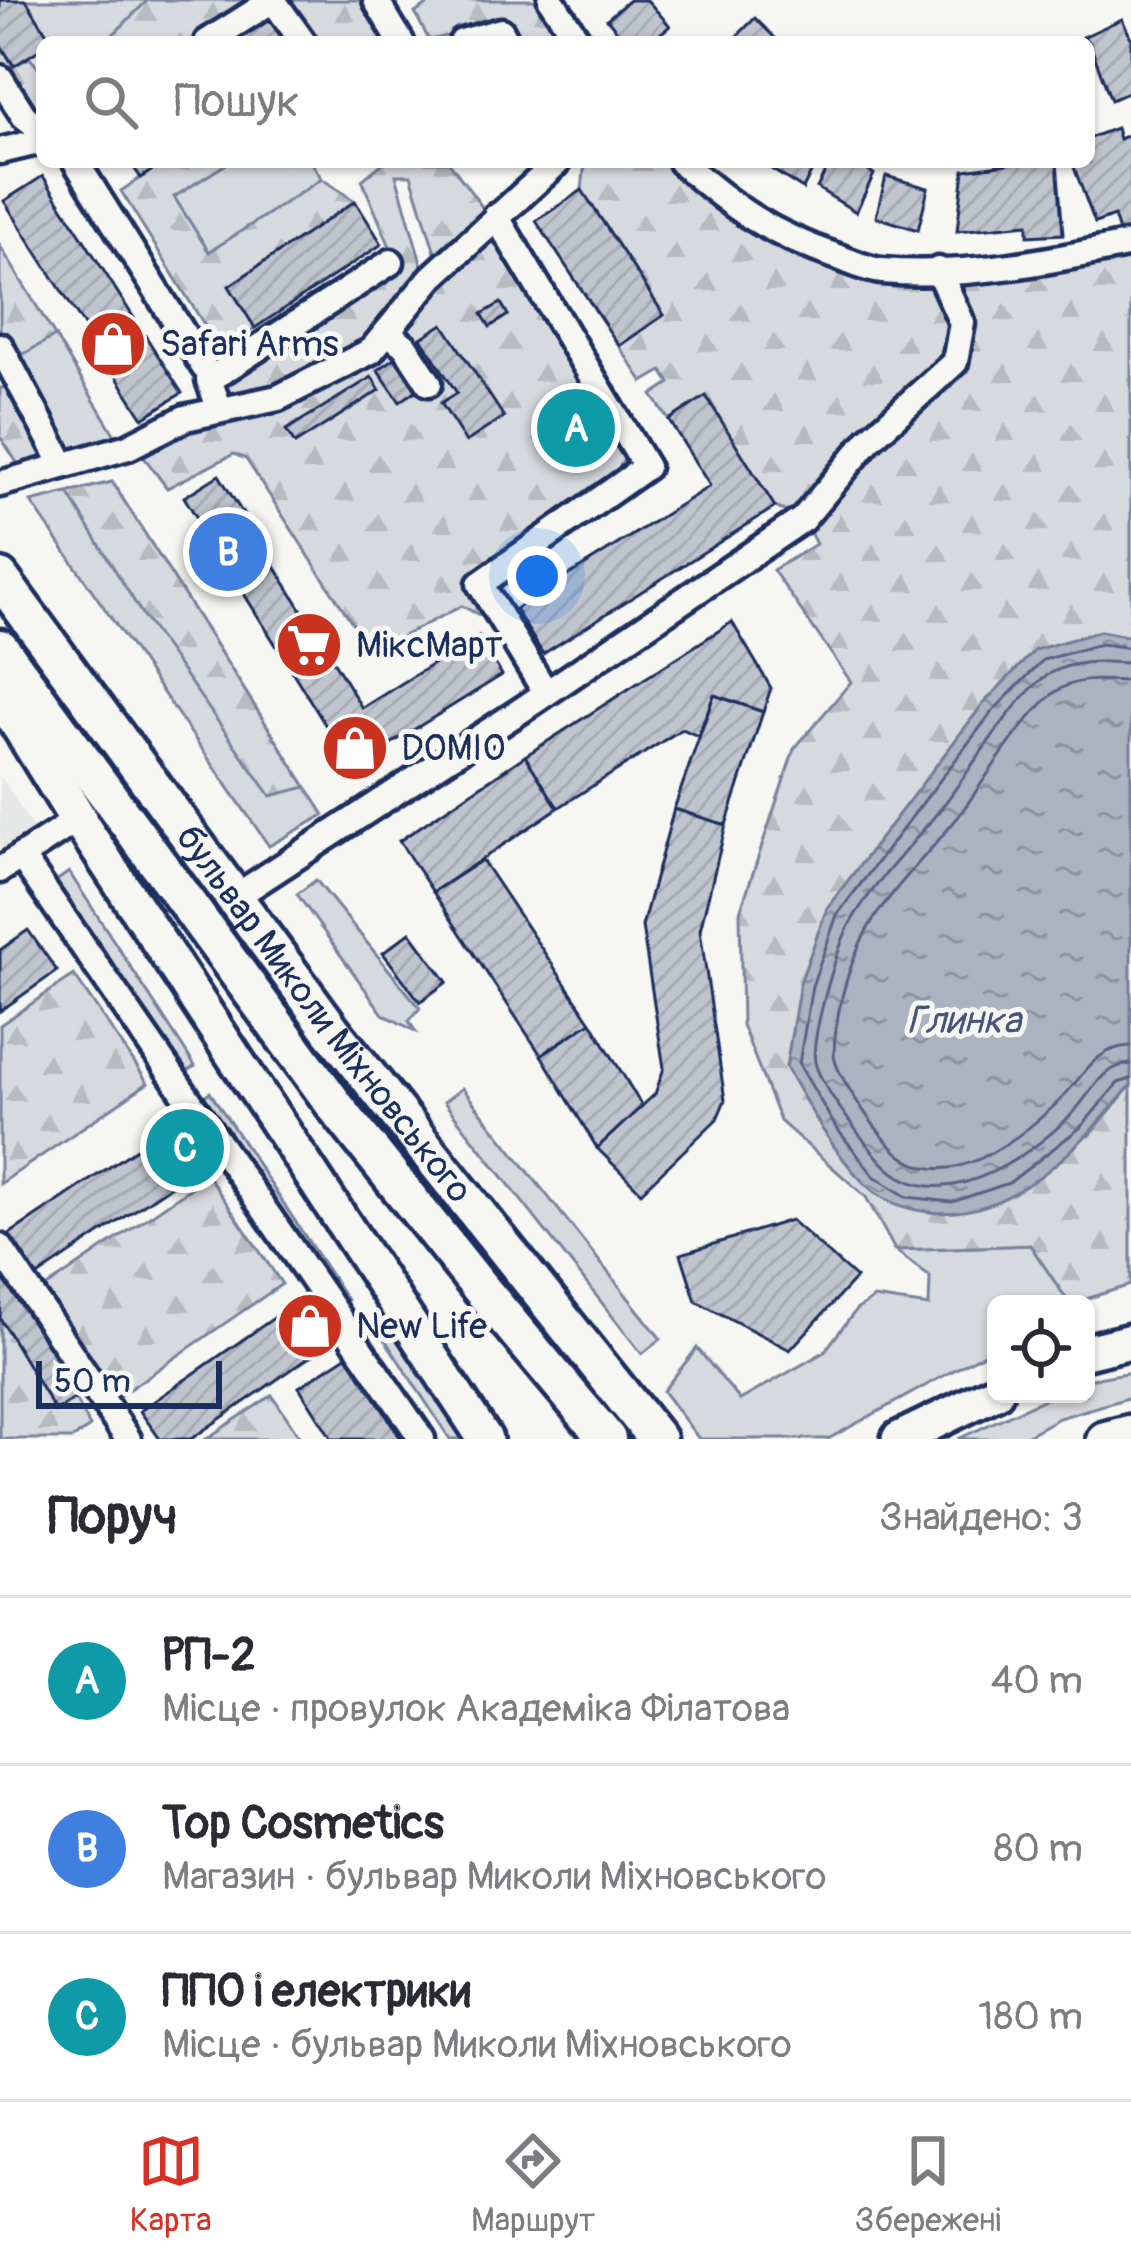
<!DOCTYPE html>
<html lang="uk">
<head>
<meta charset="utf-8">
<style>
	:root { --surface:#fff; --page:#f7f7f7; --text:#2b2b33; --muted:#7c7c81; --line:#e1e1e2; --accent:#d93025 }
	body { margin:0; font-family:Pangolin,sans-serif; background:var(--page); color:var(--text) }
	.controls { position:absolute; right:36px; bottom:36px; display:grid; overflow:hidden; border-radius:18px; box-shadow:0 3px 9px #0004 }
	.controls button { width:108px; height:108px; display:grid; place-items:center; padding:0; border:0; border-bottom:3px solid var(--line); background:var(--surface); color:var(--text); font:60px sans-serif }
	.scale { position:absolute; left:36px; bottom:30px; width:186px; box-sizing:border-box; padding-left:12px; border:6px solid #1b2f5e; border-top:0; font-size:33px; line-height:42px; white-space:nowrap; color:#1b2f5e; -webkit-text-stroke:9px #f6f6f2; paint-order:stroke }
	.you { position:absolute; left:537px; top:576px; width:42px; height:42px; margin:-30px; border:9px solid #fff; border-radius:50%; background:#1a73e8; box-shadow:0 0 0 18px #1a73e833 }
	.badge { display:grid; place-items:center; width:78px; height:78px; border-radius:50%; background:var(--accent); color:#fff; font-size:39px; font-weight:700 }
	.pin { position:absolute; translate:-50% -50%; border:6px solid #fff; box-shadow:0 3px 12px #0006 }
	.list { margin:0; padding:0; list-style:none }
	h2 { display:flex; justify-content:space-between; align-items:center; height:156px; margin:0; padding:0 48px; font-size:51px }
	h2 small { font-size:39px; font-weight:400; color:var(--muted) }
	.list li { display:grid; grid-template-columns:78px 1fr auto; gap:36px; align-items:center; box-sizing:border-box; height:168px; padding:0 48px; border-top:3px solid var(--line) }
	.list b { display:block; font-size:45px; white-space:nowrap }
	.list p { margin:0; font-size:39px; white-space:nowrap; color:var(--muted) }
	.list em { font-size:39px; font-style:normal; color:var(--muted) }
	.icon { flex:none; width:66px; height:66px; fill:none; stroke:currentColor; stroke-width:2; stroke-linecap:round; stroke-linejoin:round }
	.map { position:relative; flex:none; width:1131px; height:1439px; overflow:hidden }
	.search { position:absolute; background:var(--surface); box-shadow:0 3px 9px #0004; left:36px; right:36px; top:36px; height:132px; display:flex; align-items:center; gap:30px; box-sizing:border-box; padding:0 42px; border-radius:18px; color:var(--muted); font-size:45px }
	.sheet { height:660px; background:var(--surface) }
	nav { display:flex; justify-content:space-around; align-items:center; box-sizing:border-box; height:168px; border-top:3px solid var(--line); background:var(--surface); font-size:33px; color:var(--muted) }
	nav a { display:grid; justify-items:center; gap:6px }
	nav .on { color:var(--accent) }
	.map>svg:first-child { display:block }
	.built { fill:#e6e7e7 }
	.green { fill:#d6d9dd; stroke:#78849e; stroke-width:3 }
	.forest { fill:url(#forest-firs); stroke:#78849e; stroke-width:3 }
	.water { fill:url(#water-ripples); stroke:#717e99; stroke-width:3 }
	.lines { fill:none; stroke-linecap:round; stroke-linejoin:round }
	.shore { stroke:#556385; stroke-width:3 }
	.building { fill:url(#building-hatch); stroke:#1b2f5e; stroke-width:3 }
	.minor-casing { stroke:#1b2f5e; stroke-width:33 }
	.major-casing { stroke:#1b2f5e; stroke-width:42 }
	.highway-casing { stroke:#1b2f5e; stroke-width:45 }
	.minor { stroke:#f6f6f2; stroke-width:24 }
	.major { stroke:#f6f6f2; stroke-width:33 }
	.highway { stroke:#f6f6f2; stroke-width:36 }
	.labels { text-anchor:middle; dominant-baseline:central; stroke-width:10; stroke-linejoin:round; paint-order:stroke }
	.poi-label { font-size:36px; fill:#1b2f5e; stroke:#f6f6f2; text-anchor:start }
	.street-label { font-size:36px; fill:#1b2f5e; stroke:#f6f6f2 }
	.water-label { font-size:39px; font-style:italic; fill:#46567b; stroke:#f6f6f2 }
</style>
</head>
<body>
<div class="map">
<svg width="1131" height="1439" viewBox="0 0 1131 1439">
	<defs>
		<pattern id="forest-firs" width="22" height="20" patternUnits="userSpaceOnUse" patternTransform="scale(3)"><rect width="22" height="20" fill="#d6d9dd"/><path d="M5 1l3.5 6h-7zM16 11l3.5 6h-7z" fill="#b7bbc0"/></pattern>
		<pattern id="water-ripples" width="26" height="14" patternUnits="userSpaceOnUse" patternTransform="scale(3)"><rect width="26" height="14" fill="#abb2c0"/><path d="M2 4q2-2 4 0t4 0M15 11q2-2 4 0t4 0" fill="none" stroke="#8a919f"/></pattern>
		<pattern id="building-hatch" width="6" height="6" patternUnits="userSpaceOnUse" patternTransform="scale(3)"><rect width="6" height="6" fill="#c0c4cd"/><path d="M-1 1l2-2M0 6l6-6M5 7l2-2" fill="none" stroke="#a4a9b2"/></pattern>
	</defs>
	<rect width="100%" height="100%" fill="#f6f6f2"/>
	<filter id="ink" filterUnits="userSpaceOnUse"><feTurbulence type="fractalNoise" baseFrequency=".00833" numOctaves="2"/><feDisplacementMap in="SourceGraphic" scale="24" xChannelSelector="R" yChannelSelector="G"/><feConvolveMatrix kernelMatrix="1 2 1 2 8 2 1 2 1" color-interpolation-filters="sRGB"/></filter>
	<g filter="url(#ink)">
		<polygon class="built" points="0,775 38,836 0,859"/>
		<g class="green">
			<polygon points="26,0 148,0 106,42 52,42"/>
			<polygon points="229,162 311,162 322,179 209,252 174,197"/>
			<polygon points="55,336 119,442 62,455 13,360"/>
			<polygon points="112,482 324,815 269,846 31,502"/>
			<polygon points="69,872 195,1066 181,1076 55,882"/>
			<polygon points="316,880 420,1008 409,1021 415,1031 383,1014 297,894"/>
			<polygon points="462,1088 661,1339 642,1354 444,1102"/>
			<polygon points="210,1092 347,1300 333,1309 197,1101"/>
			<polygon points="1030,1245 1070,1304 996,1304 996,1347 828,1439 699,1439 663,1391 697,1348 740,1400 824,1352 856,1310 874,1298 929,1306 930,1277 895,1250"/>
			<polygon points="385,1317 466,1439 450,1439 374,1323"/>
			<polygon points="1131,1372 1131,1397 1059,1418 1020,1439 958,1439 1055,1394 1086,1394 1086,1380"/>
		</g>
		<g class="forest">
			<polygon points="148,0 259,0 193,42 106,42"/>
			<polygon points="289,0 363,0 388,42 318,42"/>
			<polygon points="435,0 551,0 579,42 519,42 504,24 429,40 415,13"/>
			<polygon points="0,44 13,66 30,58 42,72 42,121 0,66"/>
			<polygon points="164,162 229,162 174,197 209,252 322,179 355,201 229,286 255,328 220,350 121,191"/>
			<polygon points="384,162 449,162 488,215 438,262 411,175 396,175 424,273 367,345 275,393 227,403 219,382 399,268 362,180"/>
			<polygon points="585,162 681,162 733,209 879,271 1131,244 1131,637 1100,631 1035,650 983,704 923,787 786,1067 825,1133 866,1185 1089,1136 1131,1085 1131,1285 1070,1304 1030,1245 895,1250 866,1197 780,1121 742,1025 740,912 794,749 851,682 773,570 816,544 803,519 775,507 706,397 669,420 652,395 670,383 662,371 643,382 619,346 664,315 582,190"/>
			<polygon points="495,229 625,457 616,475 476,575 502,627 462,606 377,649 364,641 246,459 234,454 167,488 143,456 185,432 372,356"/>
			<polygon points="0,246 55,336 13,360 0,336"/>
			<polygon points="11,387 47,460 21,469 0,436 0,388"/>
			<polygon points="112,482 306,787 271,796 145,619 68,493"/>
			<polygon points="74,975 148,1083 0,1184 0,1025"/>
			<polygon points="208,1176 282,1284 115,1399 41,1291"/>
			<polygon points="0,1318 55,1410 75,1399 90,1427 72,1439 0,1439"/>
			<polygon points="272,1395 301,1439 206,1439"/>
		</g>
		<path class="water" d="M1100 631 1131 637V1085C1082 1144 1012 1222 929 1212 904 1209 881 1201 863 1182 831 1149 809 1107 786 1067L800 983 827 908 983 704 1035 650Z"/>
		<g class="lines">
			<g class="shore">
				<polyline points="1131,648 1101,644 1043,660 992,712 837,915 812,986 799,1064 835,1126 874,1176 907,1197 952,1202 1009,1183 1081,1127 1118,1083 1131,1079"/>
				<path d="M1131 663C1104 662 1077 659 1051 673 1017 692 968 774 942 807 915 842 872 885 851 922 838 944 810 1039 815 1062 819 1084 865 1143 881 1161 936 1222 1027 1159 1071 1115 1090 1096 1101 1065 1131 1064"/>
				<path d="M1131 681C1107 681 1083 676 1060 689 1028 708 982 785 958 817 931 851 888 893 867 930 848 964 835 1015 834 1053 833 1073 881 1137 897 1152 947 1197 1017 1140 1055 1105 1081 1082 1092 1047 1131 1046"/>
			</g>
		</g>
		<g class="building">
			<polygon points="0,0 26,0 52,42 42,42 42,48 14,66 0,44"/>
			<polygon points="629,0 647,0 670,26 650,42 626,42 607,19"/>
			<polygon points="270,18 287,42 236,42"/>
			<polygon points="755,18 779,42 731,42"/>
			<polygon points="1122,19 1131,38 1131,91 1111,100 1089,42 1083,37"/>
			<polygon points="1116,128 1119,139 1131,134 1131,231 1120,235 1114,216 1095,223 1072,162 1089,162 1089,138"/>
			<polygon points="130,162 164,162 141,178"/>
			<polygon points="766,162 816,162 803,189 765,165"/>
			<polygon points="830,162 853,162 874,174 856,212 817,188"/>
			<polygon points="1020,162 1057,162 1063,234 1028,236 1028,224 957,231 964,170"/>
			<polygon points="43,176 182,393 143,418 4,201"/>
			<polygon points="886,176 928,188 918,230 876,217"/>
			<polygon points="582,190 664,315 619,346 536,221"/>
			<polygon points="355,201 382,244 255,328 229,286"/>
			<polygon points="501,303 508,315 490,327 482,314"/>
			<polygon points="443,324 504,417 466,442 441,403 457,393 421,338"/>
			<polygon points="395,358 417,390 400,402 378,370"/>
			<polygon points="372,377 380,390 295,444 286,430"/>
			<polygon points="569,394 603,451 583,463 548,406"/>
			<polygon points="706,396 775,507 543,654 515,609 710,486 669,420"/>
			<polygon points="219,475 362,708 478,636 502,675 352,768 184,497"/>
			<polygon points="732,622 771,688 763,712 714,695 698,736 682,729 558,808 525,756"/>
			<polygon points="714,695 763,712 726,825 674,809"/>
			<polygon points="525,756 558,808 433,892 399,841"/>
			<polygon points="674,809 726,825 700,930 725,1100 717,1119 641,1192 597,1148 655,1094 664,1068 642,926"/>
			<polygon points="482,860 591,1022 541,1055 433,892"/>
			<polygon points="28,930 57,971 0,1011 0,950"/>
			<polygon points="410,932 447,982 420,1002 383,953"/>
			<polygon points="591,1022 642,1106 597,1148 541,1055"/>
			<polygon points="172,1125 199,1167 33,1279 5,1237"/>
			<polygon points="791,1220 856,1278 790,1350 696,1301 681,1254"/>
			<polygon points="3,1269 78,1397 55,1411 0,1318"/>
			<polygon points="304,1297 334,1340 191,1439 160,1439 140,1411"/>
			<polygon points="348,1355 383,1410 401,1439 332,1439 299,1387"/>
		</g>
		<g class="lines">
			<defs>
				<g id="minor">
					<polyline points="376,0 401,42"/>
					<polyline points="551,0 579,42"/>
					<polyline points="207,42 273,0 303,42"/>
					<polyline points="462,42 501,31 507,42"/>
					<polyline points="0,78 24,116 42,130"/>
					<polyline points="0,151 42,141"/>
					<polyline points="76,162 204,367"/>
					<path d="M681 162C734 209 770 234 838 257 852 262 868 270 882 271 965 278 1051 261 1131 244"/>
					<polyline points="496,216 646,467 480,584 546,693"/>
					<polyline points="387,332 405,346 429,383"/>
					<polyline points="0,346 58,455"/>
					<polyline points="220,410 209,380 391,262"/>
					<polyline points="0,484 128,447 185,418 278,398 371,351 432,277 558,162"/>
					<polyline points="21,856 422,1439"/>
					<polyline points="0,870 78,819"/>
					<polyline points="232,899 523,709 803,519 869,440 955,362 962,323 938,270"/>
					<polyline points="0,1247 128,1439"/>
				</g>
				<g id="major">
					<polyline points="78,819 485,1439"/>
					<polyline points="1086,1352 1131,1341"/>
					<polyline points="899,1439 996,1392"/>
					<polyline points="1104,1439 1131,1432"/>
				</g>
				<g id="highway">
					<path id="s1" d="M0 578 332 1031 657 1439"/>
					<polyline points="0,648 336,1107 477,1284 607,1439"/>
					<polyline points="0,693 78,819"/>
				</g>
			</defs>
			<use href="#minor" class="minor-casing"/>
			<use href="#major" class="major-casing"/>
			<use href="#highway" class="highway-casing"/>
			<use href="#minor" class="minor"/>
			<use href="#major" class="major"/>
			<use href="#highway" class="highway"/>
		</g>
	</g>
	<defs>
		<symbol id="shop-disc" viewBox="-11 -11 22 22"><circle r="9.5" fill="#c8321e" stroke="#f6f6f2"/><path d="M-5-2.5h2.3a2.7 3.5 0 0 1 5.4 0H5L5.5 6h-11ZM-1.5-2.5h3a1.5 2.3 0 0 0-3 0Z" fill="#fff"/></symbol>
		<symbol id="supermarket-disc" viewBox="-11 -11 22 22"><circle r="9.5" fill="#c8321e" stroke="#f6f6f2"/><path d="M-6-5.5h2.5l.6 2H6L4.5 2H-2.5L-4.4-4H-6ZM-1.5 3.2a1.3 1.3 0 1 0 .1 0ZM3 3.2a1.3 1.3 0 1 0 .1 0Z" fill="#fff"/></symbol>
	</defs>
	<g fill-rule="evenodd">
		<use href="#shop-disc" x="75" y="306" width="76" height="76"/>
		<use href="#supermarket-disc" x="271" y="607" width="76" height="76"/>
		<use href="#shop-disc" x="317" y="710" width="76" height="76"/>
		<use href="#shop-disc" x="272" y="1288" width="76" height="76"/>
	</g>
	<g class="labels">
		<g class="poi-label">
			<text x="160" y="344">Safari Arms</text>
			<text x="356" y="645">МіксМарт</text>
			<text x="401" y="748">DOMIO</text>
			<text x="356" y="1326">New Life</text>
		</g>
		<g class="street-label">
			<text stroke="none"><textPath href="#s1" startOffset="543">бульвар Миколи Міхновського</textPath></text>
		</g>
		<g class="water-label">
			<text x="964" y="1020">Глинка</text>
		</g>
	</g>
</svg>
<div class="controls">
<button><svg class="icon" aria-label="locate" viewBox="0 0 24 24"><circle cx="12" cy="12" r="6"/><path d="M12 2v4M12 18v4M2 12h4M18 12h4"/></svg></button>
</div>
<div class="scale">50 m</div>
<div class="you"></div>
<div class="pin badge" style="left:576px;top:428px;background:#0f9aa8">A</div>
<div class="pin badge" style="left:228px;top:552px;background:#3f7fe0">B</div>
<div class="pin badge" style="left:185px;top:1148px;background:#0f9aa8">C</div>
<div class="search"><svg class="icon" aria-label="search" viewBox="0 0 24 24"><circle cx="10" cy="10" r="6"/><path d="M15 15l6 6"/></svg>Пошук</div>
</div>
<section class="sheet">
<h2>Поруч<small>Знайдено: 3</small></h2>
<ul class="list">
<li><span class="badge" style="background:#0f9aa8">A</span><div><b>РП-2</b><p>Місце · провулок Академіка Філатова</p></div><em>40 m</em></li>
<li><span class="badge" style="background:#3f7fe0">B</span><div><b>Top Cosmetics</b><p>Магазин · бульвар Миколи Міхновського</p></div><em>80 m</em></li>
<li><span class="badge" style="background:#0f9aa8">C</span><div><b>ППО і електрики</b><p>Місце · бульвар Миколи Міхновського</p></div><em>180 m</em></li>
</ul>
</section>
<nav>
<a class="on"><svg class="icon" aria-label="map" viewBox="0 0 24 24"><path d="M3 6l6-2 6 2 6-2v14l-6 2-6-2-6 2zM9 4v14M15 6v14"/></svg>Карта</a>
<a><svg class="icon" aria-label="directions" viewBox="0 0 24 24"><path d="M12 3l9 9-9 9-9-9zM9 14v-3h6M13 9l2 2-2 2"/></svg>Маршрут</a>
<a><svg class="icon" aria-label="saved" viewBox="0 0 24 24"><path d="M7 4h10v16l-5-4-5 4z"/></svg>Збережені</a>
</nav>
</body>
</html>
